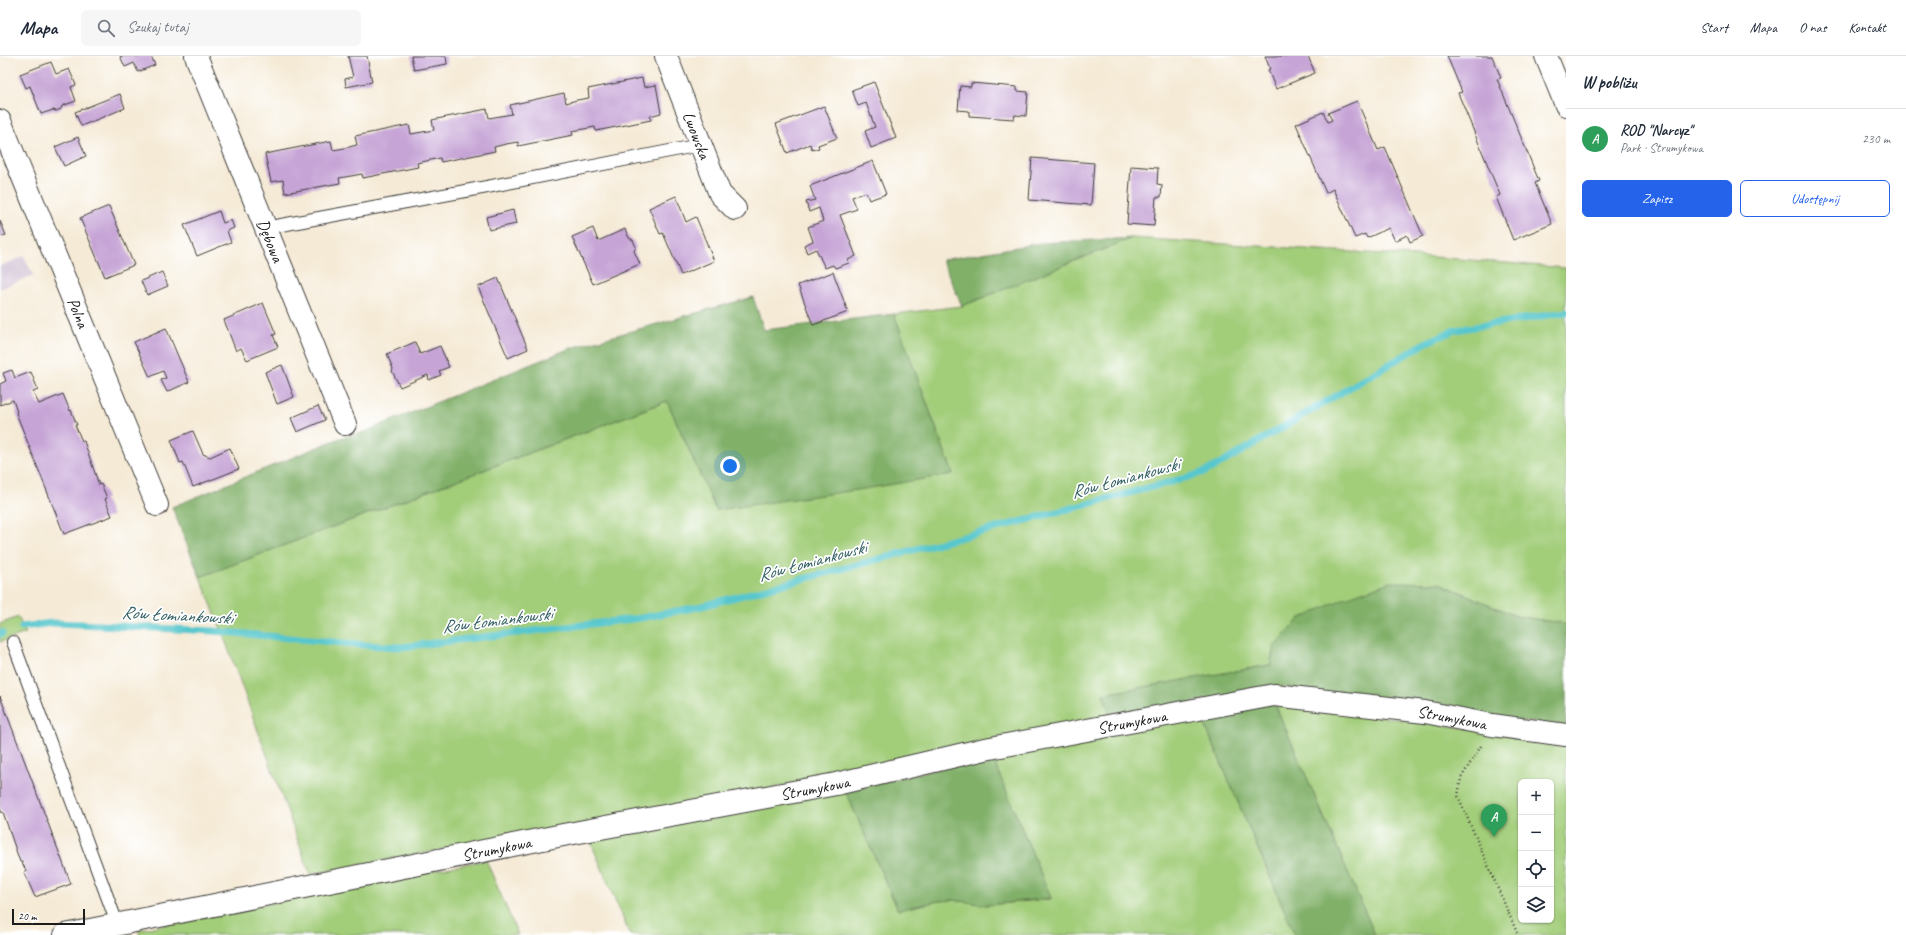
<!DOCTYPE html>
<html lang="pl">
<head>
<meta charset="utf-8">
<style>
	:root { --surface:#fff; --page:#f6f6f7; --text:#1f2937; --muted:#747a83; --line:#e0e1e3; --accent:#2563eb }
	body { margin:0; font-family:Caveat,sans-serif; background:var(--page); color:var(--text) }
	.controls { position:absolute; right:12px; bottom:12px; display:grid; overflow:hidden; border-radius:6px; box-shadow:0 1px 3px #0004 }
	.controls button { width:36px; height:36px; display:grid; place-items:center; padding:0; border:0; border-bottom:1px solid var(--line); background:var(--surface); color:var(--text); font:20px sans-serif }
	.scale { position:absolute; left:12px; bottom:10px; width:73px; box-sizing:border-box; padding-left:4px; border:2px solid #1c1c1c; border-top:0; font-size:11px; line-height:14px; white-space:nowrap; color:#1c1c1c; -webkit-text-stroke:3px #fff; paint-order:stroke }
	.you { position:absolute; left:730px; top:410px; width:14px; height:14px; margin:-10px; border:3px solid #fff; border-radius:50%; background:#1a73e8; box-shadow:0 0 0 6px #1a73e833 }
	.badge { display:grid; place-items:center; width:26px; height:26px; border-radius:50%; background:var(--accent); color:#fff; font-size:13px; font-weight:700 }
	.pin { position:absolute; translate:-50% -33px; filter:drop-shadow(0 1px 2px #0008) }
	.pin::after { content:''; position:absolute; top:21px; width:14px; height:12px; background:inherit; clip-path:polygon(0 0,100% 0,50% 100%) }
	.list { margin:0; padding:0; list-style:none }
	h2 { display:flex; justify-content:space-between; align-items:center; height:52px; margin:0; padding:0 16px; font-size:17px }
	h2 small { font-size:13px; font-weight:400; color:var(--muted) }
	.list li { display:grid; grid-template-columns:26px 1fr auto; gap:12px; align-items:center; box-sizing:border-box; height:60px; padding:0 16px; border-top:1px solid var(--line) }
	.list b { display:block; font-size:15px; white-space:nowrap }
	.list p { margin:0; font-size:13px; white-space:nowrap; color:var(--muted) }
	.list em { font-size:13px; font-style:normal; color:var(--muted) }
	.actions { display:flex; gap:8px; padding:12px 16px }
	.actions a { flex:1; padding:9px 0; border:1px solid var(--accent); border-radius:6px; text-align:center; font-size:14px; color:var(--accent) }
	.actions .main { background:var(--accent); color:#fff }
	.icon { flex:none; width:22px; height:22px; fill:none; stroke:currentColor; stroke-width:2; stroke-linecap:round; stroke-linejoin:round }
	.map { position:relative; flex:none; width:1566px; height:879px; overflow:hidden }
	header { display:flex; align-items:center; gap:24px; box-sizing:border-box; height:56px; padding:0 20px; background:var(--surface); border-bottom:1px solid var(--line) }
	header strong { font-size:19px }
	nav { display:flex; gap:22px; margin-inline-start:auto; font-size:14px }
	.search { width:280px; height:36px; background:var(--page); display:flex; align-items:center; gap:10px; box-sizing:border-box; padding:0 14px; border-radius:6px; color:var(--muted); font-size:15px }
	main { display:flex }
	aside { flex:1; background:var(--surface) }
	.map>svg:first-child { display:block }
	.industrial { fill:#cebed1 }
	.green { fill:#a2cd79; stroke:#5f744a; fill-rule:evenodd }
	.forest { fill:#81b069; stroke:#4e6642 }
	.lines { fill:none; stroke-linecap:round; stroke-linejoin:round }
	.stream { stroke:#59c7cd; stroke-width:7 }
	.building { fill:#c6a4d6 }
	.service-casing { stroke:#3d3b38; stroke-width:14 }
	.minor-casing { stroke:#3d3b38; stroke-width:24 }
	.path { stroke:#3d3b38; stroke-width:2.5; stroke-dasharray:1 3; stroke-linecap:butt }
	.service { stroke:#fff; stroke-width:12 }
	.minor { stroke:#fff; stroke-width:22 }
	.labels { text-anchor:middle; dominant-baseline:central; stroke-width:3.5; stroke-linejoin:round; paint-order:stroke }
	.street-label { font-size:17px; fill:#1c1c1c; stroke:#fff }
	.water-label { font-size:18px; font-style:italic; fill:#346063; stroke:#fff }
</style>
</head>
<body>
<header>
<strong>Mapa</strong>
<div class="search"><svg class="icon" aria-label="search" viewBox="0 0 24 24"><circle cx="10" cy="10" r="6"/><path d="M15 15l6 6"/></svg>Szukaj tutaj</div>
<nav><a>Start</a><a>Mapa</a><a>O nas</a><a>Kontakt</a></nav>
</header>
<main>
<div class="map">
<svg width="1566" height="879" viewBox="0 0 1566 879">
	<rect width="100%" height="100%" fill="#fff"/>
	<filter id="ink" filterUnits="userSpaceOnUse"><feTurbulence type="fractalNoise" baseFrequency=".025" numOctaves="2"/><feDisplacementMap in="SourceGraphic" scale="8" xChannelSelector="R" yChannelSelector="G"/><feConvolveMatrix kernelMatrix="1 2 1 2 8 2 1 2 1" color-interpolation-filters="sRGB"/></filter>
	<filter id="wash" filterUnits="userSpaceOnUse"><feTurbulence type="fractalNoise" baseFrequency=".012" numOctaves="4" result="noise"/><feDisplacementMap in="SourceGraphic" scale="16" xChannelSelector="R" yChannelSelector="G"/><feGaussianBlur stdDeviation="0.9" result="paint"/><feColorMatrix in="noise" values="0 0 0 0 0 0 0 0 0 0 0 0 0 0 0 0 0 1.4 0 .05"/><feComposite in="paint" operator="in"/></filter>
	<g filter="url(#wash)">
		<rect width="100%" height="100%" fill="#f5ead6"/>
		<polygon class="industrial" points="24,200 33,219 0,233 0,210"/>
		<g class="green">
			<polygon points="1132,182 1447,202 1566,212 1566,568 1516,560 1439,527 1274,591 1270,609 1104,638 1111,663 719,743 310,818 220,570 200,521 667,345 716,454 953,418 894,258 962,250"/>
			<polygon points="18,561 26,577 0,586 0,568"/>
			<path d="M1274 646 1566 686V879H1375ZM1521 726H1551V864H1521Z"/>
			<polygon points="1201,660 1295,879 630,879 589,782 845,734 898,854 939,845 954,844 987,849 1051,843 992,701"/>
			<polygon points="486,804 518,879 140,879 138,874"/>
		</g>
		<g class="forest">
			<polygon points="1132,182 962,250 942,204 1041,187"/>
			<polygon points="753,241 764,274 894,258 953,418 864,433 716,454 667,345 200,521 172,451 340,382 359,378 571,292"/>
			<polygon points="1390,526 1439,527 1516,560 1566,568 1566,671 1274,630 1111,663 1103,638 1270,609 1274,591 1299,563 1343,543"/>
			<polygon points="1274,646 1375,879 1295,879 1201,660"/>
			<polygon points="992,701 1051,842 987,849 954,844 939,845 898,854 845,734"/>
		</g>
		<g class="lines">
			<g class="stream">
				<polyline points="22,571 52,567 79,568 213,575 365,589 401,591 641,562 698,551 1182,423 1205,416 1232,401 1427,286 1455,274 1566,256"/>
				<polyline points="0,578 2,577"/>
			</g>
		</g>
		<g id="blocks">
			<g class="building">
				<polygon points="120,0 151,0 155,9 138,16 134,7 125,11"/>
				<polygon points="348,0 367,0 372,26 346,31 345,23 353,21"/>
				<polygon points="411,0 446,0 447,8 414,14"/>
				<polygon points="1265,0 1308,0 1315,17 1276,33 1268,14 1270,13"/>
				<polygon points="1447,0 1492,0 1501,22 1497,23 1539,125 1535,127 1552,168 1513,184 1496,141 1500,139 1458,37 1462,36"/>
				<polygon points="51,6 56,18 69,13 76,29 71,31 76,45 62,50 61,53 56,55 53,54 41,58 30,30 26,32 20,18"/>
				<polygon points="642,22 644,31 656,29 661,57 650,60 651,64 596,75 595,71 584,73 572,75 573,79 518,90 518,86 506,88 494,91 495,95 441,106 440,102 417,107 418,111 363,122 362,118 351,120 339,122 340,127 285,137 283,124 271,126 265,98 331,85 333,94 345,92 357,89 355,80 409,69 411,78 434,74 432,64 487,53 489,62 512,58 510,49 564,37 566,47 577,44 589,42 588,33"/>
				<polygon points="874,26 896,82 871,92 865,75 875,71 866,47 858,50 852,34"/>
				<polygon points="971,27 1017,31 1017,35 1028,36 1026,60 1015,59 1014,63 969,60 969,55 958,54 960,30 971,31"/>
				<polygon points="120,38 125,52 81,70 75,56"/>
				<polygon points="1357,45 1378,94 1385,91 1423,180 1410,186 1407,179 1395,185 1389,172 1367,182 1365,178 1355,182 1333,133 1326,137 1296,68 1323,56 1328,66 1332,64 1328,57"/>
				<polygon points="824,50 837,82 818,89 819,92 812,94 810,88 787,97 776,68"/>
				<polygon points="78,81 86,100 64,110 55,91"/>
				<polygon points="1032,102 1094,107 1091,149 1029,144"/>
				<polygon points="873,105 886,138 869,144 866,136 852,141 857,153 840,159 856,200 848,204 849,207 835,212 833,209 825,212 816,193 807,197 804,189 813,185 808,171 823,165 819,152 809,156 806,146 815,144 810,130"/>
				<polygon points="1131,110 1158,112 1157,128 1162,129 1161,141 1156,141 1154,170 1127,168"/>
				<polygon points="676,140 686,166 696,161 714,205 681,219 663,177 660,178 649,152"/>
				<polygon points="109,150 134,209 105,221 80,162"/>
				<polygon points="513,154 516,168 489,174 486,161"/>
				<polygon points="219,155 223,167 231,164 234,172 227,175 231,186 197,200 184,169"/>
				<polygon points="0,165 6,179 0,181"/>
				<polygon points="593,172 598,185 625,173 629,182 633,184 636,191 634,195 640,208 593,228 572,181"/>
				<polygon points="162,216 168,230 147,239 141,225"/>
				<polygon points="833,216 848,256 813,269 798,229"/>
				<polygon points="498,222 528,293 508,302 478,231"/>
				<polygon points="263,247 276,278 273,279 278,291 247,304 241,292 236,295 224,264"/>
				<polygon points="166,272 189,326 167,336 161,324 166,322 163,315 150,321 134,286"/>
				<polygon points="415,286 420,298 440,290 449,311 439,315 441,319 429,324 428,319 400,331 392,315 393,313 387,298"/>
				<polygon points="282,309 294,341 277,348 265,316"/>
				<polygon points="12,314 15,322 31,316 38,334 33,336 39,348 63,338 70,355 71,354 77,369 75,369 82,385 84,385 99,429 101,428 107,442 105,443 112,460 64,478 16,357 17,356 13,344 0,349 0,328 6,325 3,317"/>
				<polygon points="318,350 325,364 297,376 291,362"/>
				<polygon points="193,375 203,398 210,401 230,392 239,413 193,431 183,406 180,407 171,384"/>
				<polygon points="0,640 71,828 35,841 24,816 26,815 22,806 20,806 3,756 2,757 0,752"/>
			</g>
		</g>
	</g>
	<g filter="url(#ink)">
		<use href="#blocks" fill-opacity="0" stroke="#3d3b38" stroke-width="1"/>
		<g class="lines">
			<defs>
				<g id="service">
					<polyline points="265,172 487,131 700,89"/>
					<polyline points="13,586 118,870"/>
				</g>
				<g id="minor">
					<path id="s1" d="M196 0 345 368"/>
					<path id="s2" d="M666 0 720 138 735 153"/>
					<polyline points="1546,0 1566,49"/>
					<path id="s3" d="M0 65 157 449"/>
					<path id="s4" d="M65 879 563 779 836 728 985 693 1274 639 1425 656 1492 669 1566 679"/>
				</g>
			</defs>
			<use href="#service" class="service-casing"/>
			<use href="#minor" class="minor-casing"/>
			<polyline class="path" points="1481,690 1461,722 1458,740 1518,879"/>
			<use href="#service" class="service"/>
			<use href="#minor" class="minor"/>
		</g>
	</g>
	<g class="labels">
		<g class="street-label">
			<text stroke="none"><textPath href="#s2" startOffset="85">Lwowska</textPath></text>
			<text stroke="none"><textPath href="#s1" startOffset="199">Dębowa</textPath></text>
			<text stroke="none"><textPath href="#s3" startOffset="207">Polna</textPath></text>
			<text stroke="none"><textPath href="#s4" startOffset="1412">Strumykowa</textPath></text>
			<text stroke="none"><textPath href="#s4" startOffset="1088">Strumykowa</textPath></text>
			<text stroke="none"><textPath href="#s4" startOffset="764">Strumykowa</textPath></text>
			<text stroke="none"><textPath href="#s4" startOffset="440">Strumykowa</textPath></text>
		</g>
		<g class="water-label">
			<text transform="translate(1125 422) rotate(-15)">Rów Łomiankowski</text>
			<text transform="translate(812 505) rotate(-15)">Rów Łomiankowski</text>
			<text transform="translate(177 559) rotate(3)">Rów Łomiankowski</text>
			<text transform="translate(497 564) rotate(-7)">Rów Łomiankowski</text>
		</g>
	</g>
</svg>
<div class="controls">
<button>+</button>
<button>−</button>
<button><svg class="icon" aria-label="locate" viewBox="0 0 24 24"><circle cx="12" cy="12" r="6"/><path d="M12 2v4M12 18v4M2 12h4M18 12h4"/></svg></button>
<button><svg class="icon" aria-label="layers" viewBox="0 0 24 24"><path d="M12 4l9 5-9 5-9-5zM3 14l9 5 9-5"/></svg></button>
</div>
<div class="scale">20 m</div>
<div class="you"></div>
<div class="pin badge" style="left:1494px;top:781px;background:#2e9e5b">A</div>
</div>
<aside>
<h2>W pobliżu<small></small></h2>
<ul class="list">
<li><span class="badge" style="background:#2e9e5b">A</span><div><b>ROD &quot;Narcyz&quot;</b><p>Park · Strumykowa</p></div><em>230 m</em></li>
</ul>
<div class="actions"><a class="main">Zapisz</a><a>Udostępnij</a></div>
</aside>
</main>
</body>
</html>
